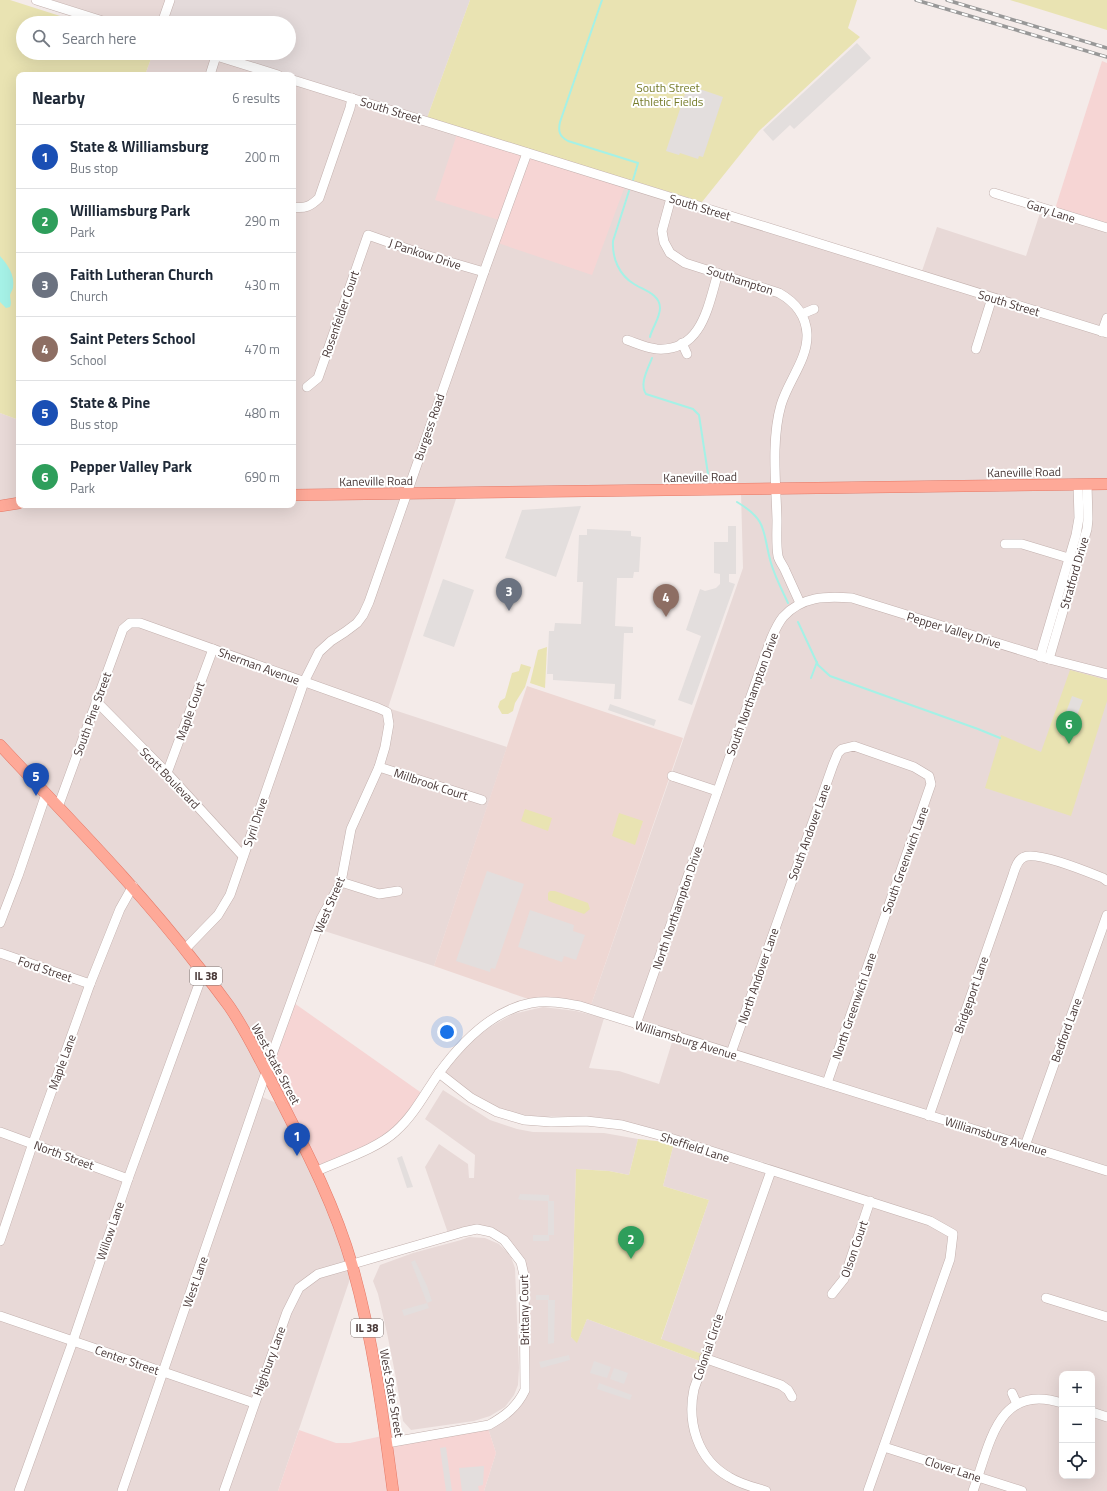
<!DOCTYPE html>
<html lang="en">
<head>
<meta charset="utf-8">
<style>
	:root { --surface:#fff; --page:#f2f2f3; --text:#1f2937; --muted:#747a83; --line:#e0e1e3; --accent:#db2777 }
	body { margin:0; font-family:"Titillium Web",sans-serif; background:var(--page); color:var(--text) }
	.controls { position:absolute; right:12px; bottom:12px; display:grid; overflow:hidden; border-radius:8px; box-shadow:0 4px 16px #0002 }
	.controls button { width:36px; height:36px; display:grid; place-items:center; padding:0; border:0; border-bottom:1px solid var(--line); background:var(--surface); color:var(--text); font:20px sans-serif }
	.you { position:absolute; left:447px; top:1032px; width:14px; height:14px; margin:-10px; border:3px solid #fff; border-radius:50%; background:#1a73e8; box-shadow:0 0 0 6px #1a73e833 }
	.badge { display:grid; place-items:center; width:26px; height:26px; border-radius:50%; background:var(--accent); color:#fff; font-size:13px; font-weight:700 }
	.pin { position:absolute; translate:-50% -33px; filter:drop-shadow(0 1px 2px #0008) }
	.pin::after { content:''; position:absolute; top:21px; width:14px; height:12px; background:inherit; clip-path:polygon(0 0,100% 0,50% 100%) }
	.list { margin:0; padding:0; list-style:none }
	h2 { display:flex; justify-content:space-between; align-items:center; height:52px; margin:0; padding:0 16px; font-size:17px }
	h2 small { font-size:13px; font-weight:400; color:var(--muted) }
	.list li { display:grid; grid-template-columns:26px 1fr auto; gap:12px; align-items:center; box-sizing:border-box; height:64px; padding:0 16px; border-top:1px solid var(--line) }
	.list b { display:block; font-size:15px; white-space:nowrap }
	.list p { margin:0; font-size:13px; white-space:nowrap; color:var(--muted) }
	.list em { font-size:13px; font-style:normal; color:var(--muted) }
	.icon { flex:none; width:22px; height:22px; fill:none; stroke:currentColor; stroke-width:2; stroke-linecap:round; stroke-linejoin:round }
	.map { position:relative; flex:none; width:1107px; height:1491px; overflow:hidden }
	.search { position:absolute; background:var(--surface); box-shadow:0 4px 16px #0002; left:16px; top:16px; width:280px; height:44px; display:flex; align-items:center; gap:10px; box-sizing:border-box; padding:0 14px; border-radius:22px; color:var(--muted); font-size:15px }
	.panel { position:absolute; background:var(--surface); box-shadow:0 4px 16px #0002; left:16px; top:72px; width:280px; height:436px; border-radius:8px }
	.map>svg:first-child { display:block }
	.residential { fill:#e8d9d7; fill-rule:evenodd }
	.commercial { fill:#f6d5d4 }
	.industrial { fill:#e4dada }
	.education { fill:#eed7d3 }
	.green { fill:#e9e3b2 }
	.parking { fill:#e3dedd }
	.water { fill:#a5f1e6 }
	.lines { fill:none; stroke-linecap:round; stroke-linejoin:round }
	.stream { stroke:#a5f1e6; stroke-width:2 }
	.minor-casing { stroke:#c3b1ae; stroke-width:10 }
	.major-casing { stroke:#e57967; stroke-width:12 }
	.minor { stroke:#fff; stroke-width:9 }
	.major { stroke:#fea998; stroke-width:11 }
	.rail-casing { stroke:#989898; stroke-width:3.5 }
	.rail { stroke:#fff; stroke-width:2; stroke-dasharray:6; stroke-linecap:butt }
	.labels { text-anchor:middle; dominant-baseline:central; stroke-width:4; stroke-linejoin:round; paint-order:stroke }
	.shield { fill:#fff; stroke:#7f7473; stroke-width:1 }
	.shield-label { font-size:11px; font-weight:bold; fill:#483837 }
	.park-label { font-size:12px; fill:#757b29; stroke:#fff }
	.street-label { font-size:12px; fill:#483837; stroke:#fff }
</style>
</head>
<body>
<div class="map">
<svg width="1107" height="1491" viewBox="0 0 1107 1491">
	<rect width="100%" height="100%" fill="#f4ebe9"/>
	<g class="residential">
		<polygon points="52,0 167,0 159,23 123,23"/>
		<polygon points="153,53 202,53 271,75 145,75"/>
		<polygon points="293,82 457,134 499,220 404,490 293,492"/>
		<polygon points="625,186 1107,337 1107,482 408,492 497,242"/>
		<polygon points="1041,210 1107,231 1107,332 921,274 937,227 1026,256"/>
		<polygon points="0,413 19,420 19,501 0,504"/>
		<polygon points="1107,487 1107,1170 590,1008 743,568 741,492"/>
		<polygon points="457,496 388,708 507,747 434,966 315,928 267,1066 235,1007 0,740 0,510 59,505 293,505 293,499"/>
		<polygon points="0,748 133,892 230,1014 265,1073 161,1369 0,1312"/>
		<path d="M543 1007 576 1011 604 1018 589 1068 619 1071 659 1084 673 1039 1107 1175V1491H484L496 1453 488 1428 527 1391V1277L491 1230 448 1233 425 1167 439 1144 468 1164 469 1178H474L475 1155 425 1119 443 1090 490 1120 517 1129 533 1132 604 1133 638 1139 629 1175 609 1171 576 1169 571 1337 577 1342 587 1319 700 1361 702 1354 661 1340 709 1200 663 1186 674 1143 766 1173 770 1164 607 1118 572 1116 540 1117 518 1114 496 1107 471 1094 443 1073 468 1044 490 1027 513 1014ZM1062 1374H1092V1476H1062Z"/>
		<polygon points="262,1097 279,1104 313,1173 348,1262 351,1276 278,1491 126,1491"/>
		<polygon points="469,1237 485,1238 499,1244 506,1251 511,1257 515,1268 519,1368 518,1385 514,1395 505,1407 490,1416 474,1421 411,1430 403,1421 396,1378 387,1333 378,1294 373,1281 380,1265 413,1253 461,1240"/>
		<polygon points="0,1319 160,1374 119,1491 0,1491"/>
	</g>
	<g class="commercial">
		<polygon points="1102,61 1107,63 1107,225 1055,209"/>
		<polygon points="457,134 625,186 592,275 492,241 499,220 435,200"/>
		<polygon points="294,1003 423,1094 408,1115 385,1137 318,1169 270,1073"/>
		<polygon points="488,1428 496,1453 484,1491 396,1491 390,1445"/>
		<polygon points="299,1430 336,1443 350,1443 382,1436 389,1491 278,1491"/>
	</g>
	<polygon class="industrial" points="171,0 470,0 427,118 223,53 289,53 289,23 163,23"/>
	<polygon class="education" points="527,686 683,738 590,1008 534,1001 434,966"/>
	<g class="green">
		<polygon points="0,0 10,0 82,23 23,23 23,53 153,53 145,75 19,75 19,420 0,413"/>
		<polygon points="470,0 857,0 848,28 860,37 759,131 702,202 427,118"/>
		<polygon points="1010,0 1107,0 1107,30"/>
		<polygon points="547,647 545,688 530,683 538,650"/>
		<polygon points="521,664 531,667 525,687 515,703 513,711 508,714 502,714 498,707 500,701 505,698 512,673 519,671"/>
		<polygon points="1070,670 1107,680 1107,701 1071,816 985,788 1001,735 1041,752"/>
		<polygon points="525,809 552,818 548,831 521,821"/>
		<polygon points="619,813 643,821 635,845 612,836"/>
		<polygon points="550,891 555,891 588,903 590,909 584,914 551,902 548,900 548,893"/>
		<polygon points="638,1139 674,1143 663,1186 709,1200 661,1339 702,1354 700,1361 587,1319 577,1343 571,1337 576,1169 609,1171 629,1175"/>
	</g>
	<g class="parking">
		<polygon points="857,43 871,58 794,129 790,125 773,141 763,130"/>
		<polygon points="688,85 723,97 703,157 699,156 698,159 680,153 679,155 666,151"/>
		<polygon points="581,506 556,577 505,558 522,510"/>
		<polygon points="728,526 736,526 736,574 729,574 729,582 735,584 692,705 678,700 701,636 686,630 700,589 705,591 716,588 720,584 720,574 714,573 714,542 728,542"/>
		<polygon points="587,529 631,531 631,536 641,537 639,572 634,572 633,578 617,578 615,626 633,627 633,633 624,633 621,699 614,699 615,684 553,680 553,674 547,674 549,631 554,631 555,623 581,624 583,582 577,582 579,535 587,535"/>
		<polygon points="443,579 474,590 454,647 423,636"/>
		<polygon points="1072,696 1083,700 1076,718 1065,715"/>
		<polygon points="610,704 656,720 654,726 608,710"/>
		<polygon points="487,871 524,884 495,969 491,968 490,972 456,961"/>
		<polygon points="530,910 574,925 573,931 585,935 576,960 564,956 562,962 518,947"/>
		<polygon points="402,1156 413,1187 407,1188 397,1158"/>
		<polygon points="520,1194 549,1195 549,1201 554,1201 554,1235 549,1235 549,1241 533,1241 533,1235 548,1235 548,1201 522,1200 518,1199"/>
		<polygon points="415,1260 427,1286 432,1301 427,1303 429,1308 404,1316 402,1310 427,1303 411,1262"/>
		<polygon points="536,1295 549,1295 549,1300 555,1300 554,1343 548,1344 548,1300 536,1300"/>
		<polygon points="569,1355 570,1360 541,1368 539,1362"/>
		<polygon points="594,1361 611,1367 607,1378 590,1373"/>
		<polygon points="614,1368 628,1373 624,1384 610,1379"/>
		<polygon points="599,1383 632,1395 630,1400 597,1389"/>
		<polygon points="446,1447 452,1491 446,1491 440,1448"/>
		<polygon points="484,1466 483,1485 478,1486 479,1491 462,1491 459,1468"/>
	</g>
	<path class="water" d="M0 256C8 265 15 275 13 288 12 291 11 292 10 295 10 299 12 303 10 307L6 308 0 302Z"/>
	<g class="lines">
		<g class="stream">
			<path d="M602 0 560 122C558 131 559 136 568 141L638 163 633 180"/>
			<path d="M629 191 613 241C612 258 619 275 634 284 643 290 660 294 660 308 660 318 652 328 650 337"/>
			<path d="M652 358C648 369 639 384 646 394L693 409 699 415 708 474"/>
			<path d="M737 502C769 521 762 532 771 563 775 577 782 590 788 603"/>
			<polyline points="798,622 818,665 830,676 978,729 1000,738"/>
			<polyline points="811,678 817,662"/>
		</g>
		<defs>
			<g id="minor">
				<polyline points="36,0 109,23"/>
				<polyline points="162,23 170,0"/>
				<polyline points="207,53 278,75"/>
				<polyline points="210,75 216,56"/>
				<polyline points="293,80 1107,333"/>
				<polyline points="994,193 1107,228"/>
				<path d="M671 198 662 231 664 242 670 253 685 263 779 293C795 302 806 316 807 334 808 359 788 381 781 405 771 440 776 483 777 520 777 531 776 545 778 556 779 561 783 565 785 570 790 581 795 592 800 603"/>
				<path d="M293 207C305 209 311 206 319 198L350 108 352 98"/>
				<polyline points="802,314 814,309"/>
				<polyline points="1102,332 1107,318"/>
				<path d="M627 340C636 343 646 348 657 349 702 352 708 306 718 273"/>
				<polyline points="682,343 687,354"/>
				<polyline points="976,349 992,298"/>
				<polyline points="307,387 318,378 368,235 422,254 484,272"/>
				<polyline points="1005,544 1022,544 1075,560"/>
				<polyline points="1040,657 1076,535 1079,518 1078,485"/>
				<polyline points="1049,659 1087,529 1088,519 1087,485"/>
				<polyline points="96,701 167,773 243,856"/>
				<polyline points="379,767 482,800"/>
				<polyline points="167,773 213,649"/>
				<polyline points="672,776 717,791"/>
				<polyline points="58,807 123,629 130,623 140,623 378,708 387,712 389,724 385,747 379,767 351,829 341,882 321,919 274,1049 122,1491"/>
				<polyline points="341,882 379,894 398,891"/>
				<polyline points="0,923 18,876 46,794"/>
				<polyline points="185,949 218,915 230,895 304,682 319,652 331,641 345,632 357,623 363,615 369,602 484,272 527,153"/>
				<polyline points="0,953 90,984"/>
				<path d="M636 1024 771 639C774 632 778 623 783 617 802 596 826 596 852 598L1049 659 1107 674"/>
				<polyline points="731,1053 833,765 838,753 842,749 854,746 914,767 929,776 931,784 827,1083"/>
				<polyline points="439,1073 471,1098 497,1112 524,1120 551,1122 586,1121 622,1125 670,1138 930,1221 953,1234 950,1259 868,1491"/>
				<path d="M929 1116 1013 875C1015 869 1017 860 1024 857 1037 851 1088 872 1103 878L1107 881"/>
				<polyline points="0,1132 128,1179"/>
				<polyline points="1025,1146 1107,915"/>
				<path d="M317 1171C341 1160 377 1149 396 1131 414 1115 425 1093 439 1073 461 1043 493 1010 531 1003 548 1000 564 1003 580 1006L1107 1171"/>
				<polyline points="0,1241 33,1143 90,984 120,909 133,886"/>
				<polyline points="832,1294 844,1279 870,1201"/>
				<polyline points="1046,1298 1107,1317"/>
				<polyline points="0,1316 254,1403"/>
				<polyline points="704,1358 781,1385 788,1390 792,1397"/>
				<polyline points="1012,1393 1017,1404"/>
				<polyline points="1092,1412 1107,1417"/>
				<polyline points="884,1447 1022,1491"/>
				<polyline points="19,1491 73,1341 128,1179 203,973"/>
				<path d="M224 1491 287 1312 299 1288 318 1274 463 1232 477 1229 491 1232 504 1240 521 1262 524 1275 525 1390C517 1407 505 1416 489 1425L387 1443"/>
				<path d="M766 1491C753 1487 740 1484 729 1477 697 1459 687 1422 694 1389L771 1171"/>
				<path d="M973 1491C990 1445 997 1382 1062 1403"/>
			</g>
			<g id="major">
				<polyline points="293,495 1107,484"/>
				<polyline points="0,506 19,503"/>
				<path d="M0 745C67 817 137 887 197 965 208 978 219 992 229 1006 249 1035 263 1066 279 1097 307 1152 335 1206 352 1265 373 1339 383 1415 393 1491"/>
			</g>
		</defs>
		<use href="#minor" class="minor-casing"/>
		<use href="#major" class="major-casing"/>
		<use href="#minor" class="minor"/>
		<use href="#major" class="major"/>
		<defs>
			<g id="rail">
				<polyline points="916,0 1107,57"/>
				<polyline points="947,0 1107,48"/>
			</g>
		</defs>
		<use href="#rail" class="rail-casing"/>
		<use href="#rail" class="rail"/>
	</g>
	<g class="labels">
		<g class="shield">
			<rect x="190" y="967" width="32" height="18" rx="3"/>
			<rect x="351" y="1319" width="32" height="18" rx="3"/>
		</g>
		<g class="shield-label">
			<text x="206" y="976">IL 38</text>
			<text x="367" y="1328">IL 38</text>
		</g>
		<g class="park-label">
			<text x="668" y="87">South Street<tspan x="668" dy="14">Athletic Fields</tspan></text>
		</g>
		<g class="street-label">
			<text transform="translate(391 110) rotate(17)">South Street</text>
			<text transform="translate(700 207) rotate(17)">South Street</text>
			<text transform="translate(1051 211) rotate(18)">Gary Lane</text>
			<text transform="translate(425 254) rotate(18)">J Pankow Drive</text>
			<text transform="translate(740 280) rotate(18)">Southampton</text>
			<text transform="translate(1009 303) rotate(17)">South Street</text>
			<text transform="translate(340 314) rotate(-71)">Rosenfelder Court</text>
			<text transform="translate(429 427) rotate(-71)">Burgess Road</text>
			<text transform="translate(1024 472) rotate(-1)">Kaneville Road</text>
			<text transform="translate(700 477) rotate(-1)">Kaneville Road</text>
			<text transform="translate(376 481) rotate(-1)">Kaneville Road</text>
			<text transform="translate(1074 573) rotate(-74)">Stratford Drive</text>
			<text transform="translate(954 630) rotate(17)">Pepper Valley Drive</text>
			<text transform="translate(259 666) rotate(20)">Sherman Avenue</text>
			<text transform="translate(752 694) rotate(-70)">South Northampton Drive</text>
			<text transform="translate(190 711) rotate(-70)">Maple Court</text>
			<text transform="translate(92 714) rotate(-70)">South Pine Street</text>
			<text transform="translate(170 778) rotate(46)">Scott Boulevard</text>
			<text transform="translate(431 784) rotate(18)">Millbrook Court</text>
			<text transform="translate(255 822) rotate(-71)">Syril Drive</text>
			<text transform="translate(809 832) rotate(-70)">South Andover Lane</text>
			<text transform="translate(905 860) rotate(-70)">South Greenwich Lane</text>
			<text transform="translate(329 905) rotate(-67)">West Street</text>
			<text transform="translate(677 908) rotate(-71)">North Northampton Drive</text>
			<text transform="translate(45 969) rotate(19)">Ford Street</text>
			<text transform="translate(758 976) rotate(-71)">North Andover Lane</text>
			<text transform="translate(971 995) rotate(-71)">Bridgeport Lane</text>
			<text transform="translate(854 1006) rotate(-71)">North Greenwich Lane</text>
			<text transform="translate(1066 1030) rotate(-70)">Bedford Lane</text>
			<text transform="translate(686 1040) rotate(17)">Williamsburg Avenue</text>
			<text transform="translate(62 1062) rotate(-70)">Maple Lane</text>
			<text transform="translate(276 1064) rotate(62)">West State Street</text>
			<text transform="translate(996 1136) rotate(17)">Williamsburg Avenue</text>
			<text transform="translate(695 1147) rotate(18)">Sheffield Lane</text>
			<text transform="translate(64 1155) rotate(20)">North Street</text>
			<text transform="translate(110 1231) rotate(-71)">Willow Lane</text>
			<text transform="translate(854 1249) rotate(-71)">Olson Court</text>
			<text transform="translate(195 1282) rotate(-71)">West Lane</text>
			<text transform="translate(524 1310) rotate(-91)">Brittany Court</text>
			<text transform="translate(708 1347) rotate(-71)">Colonial Circle</text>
			<text transform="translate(127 1360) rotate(19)">Center Street</text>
			<text transform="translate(269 1361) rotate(-70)">Highbury Lane</text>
			<text transform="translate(392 1393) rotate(80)">West State Street</text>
			<text transform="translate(953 1469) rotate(18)">Clover Lane</text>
		</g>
	</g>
</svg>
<div class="controls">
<button>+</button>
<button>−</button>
<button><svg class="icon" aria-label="locate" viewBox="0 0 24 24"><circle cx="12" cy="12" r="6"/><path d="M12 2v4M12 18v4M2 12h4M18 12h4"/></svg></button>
</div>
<div class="you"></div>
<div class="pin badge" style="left:297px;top:1156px;background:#1a4fb4">1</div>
<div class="pin badge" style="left:631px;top:1259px;background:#2e9e5b">2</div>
<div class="pin badge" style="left:509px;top:611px;background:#6b7280">3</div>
<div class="pin badge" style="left:666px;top:617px;background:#8d6e63">4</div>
<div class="pin badge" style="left:36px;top:796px;background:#1a4fb4">5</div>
<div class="pin badge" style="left:1069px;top:744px;background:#2e9e5b">6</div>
<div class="search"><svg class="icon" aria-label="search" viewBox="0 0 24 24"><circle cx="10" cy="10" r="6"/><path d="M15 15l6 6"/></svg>Search here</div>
<section class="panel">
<h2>Nearby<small>6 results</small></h2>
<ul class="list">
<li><span class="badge" style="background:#1a4fb4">1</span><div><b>State &amp; Williamsburg</b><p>Bus stop</p></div><em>200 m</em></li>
<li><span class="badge" style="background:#2e9e5b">2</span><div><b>Williamsburg Park</b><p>Park</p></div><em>290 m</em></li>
<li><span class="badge" style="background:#6b7280">3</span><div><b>Faith Lutheran Church</b><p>Church</p></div><em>430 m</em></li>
<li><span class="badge" style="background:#8d6e63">4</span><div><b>Saint Peters School</b><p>School</p></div><em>470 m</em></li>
<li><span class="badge" style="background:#1a4fb4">5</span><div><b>State &amp; Pine</b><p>Bus stop</p></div><em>480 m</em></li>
<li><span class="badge" style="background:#2e9e5b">6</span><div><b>Pepper Valley Park</b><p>Park</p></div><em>690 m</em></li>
</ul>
</section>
</div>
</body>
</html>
